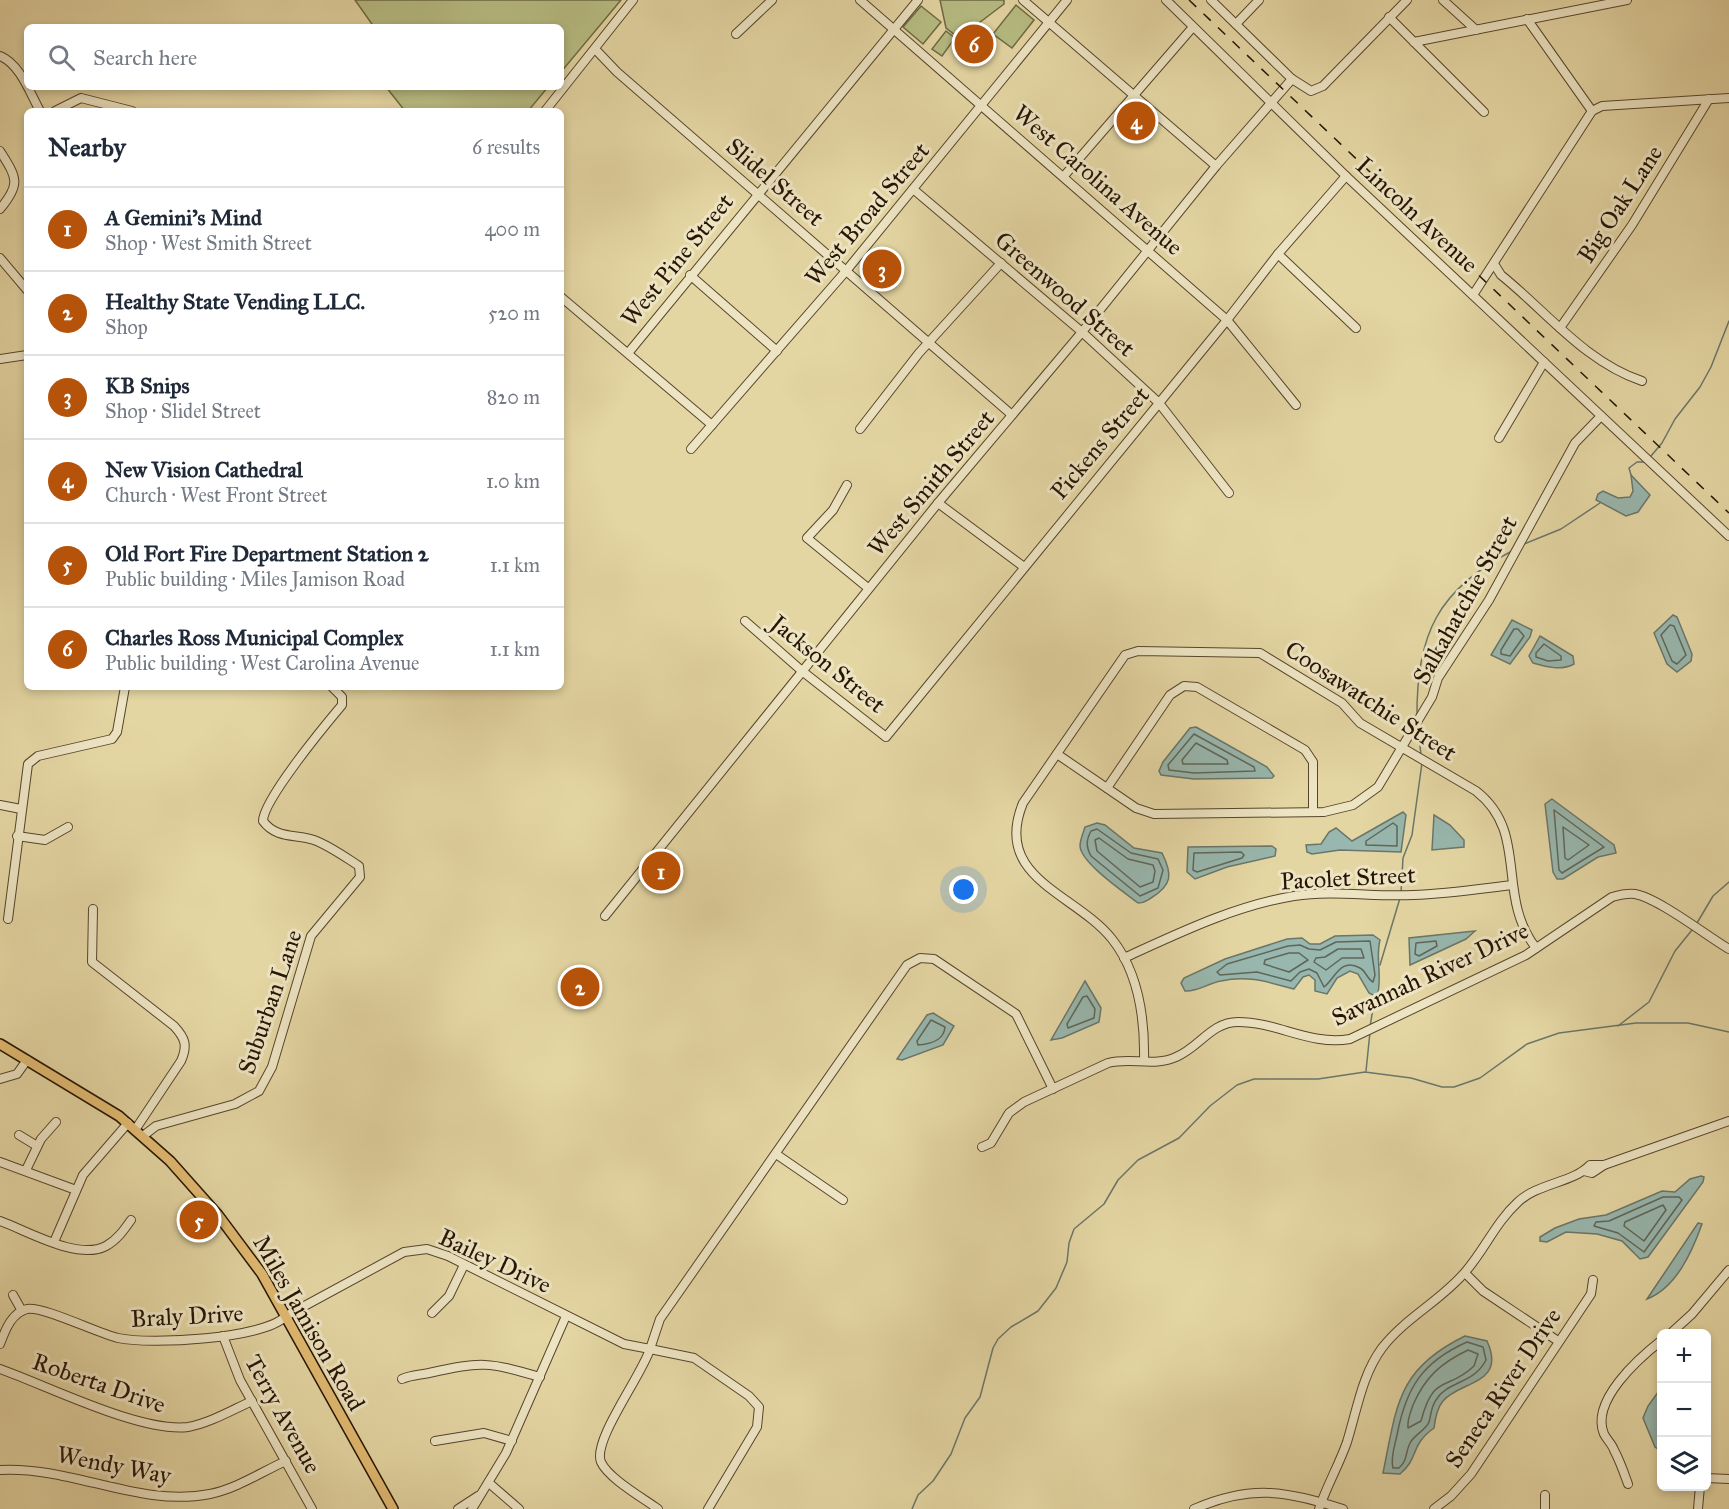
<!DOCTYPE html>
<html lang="en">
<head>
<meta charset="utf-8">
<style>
	:root { --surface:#fff; --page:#f6f6f7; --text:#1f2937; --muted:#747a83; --line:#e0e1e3; --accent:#b45309 }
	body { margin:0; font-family:"IM FELL Great Primer",serif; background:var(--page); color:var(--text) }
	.controls { position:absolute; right:18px; bottom:18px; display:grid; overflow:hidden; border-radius:9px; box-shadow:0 3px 9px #0003 }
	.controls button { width:54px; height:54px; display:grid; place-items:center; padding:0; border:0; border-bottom:2px solid var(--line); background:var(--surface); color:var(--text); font:30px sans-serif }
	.you { position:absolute; left:964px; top:890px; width:21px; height:21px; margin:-15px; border:4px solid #fff; border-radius:50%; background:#1a73e8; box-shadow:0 0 0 9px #1a73e833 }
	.badge { display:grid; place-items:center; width:39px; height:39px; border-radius:50%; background:var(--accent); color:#fff; font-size:20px; font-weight:700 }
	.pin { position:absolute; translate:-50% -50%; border:3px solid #fff; box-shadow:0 2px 6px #0006 }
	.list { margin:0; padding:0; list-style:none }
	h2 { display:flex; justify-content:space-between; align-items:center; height:78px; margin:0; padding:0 24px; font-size:26px }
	h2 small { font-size:20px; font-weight:400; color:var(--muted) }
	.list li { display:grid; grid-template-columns:39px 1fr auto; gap:18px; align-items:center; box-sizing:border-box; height:84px; padding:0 24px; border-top:2px solid var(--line) }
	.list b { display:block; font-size:22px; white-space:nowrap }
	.list p { margin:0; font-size:20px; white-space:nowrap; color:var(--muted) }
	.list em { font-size:20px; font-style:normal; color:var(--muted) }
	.icon { flex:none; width:33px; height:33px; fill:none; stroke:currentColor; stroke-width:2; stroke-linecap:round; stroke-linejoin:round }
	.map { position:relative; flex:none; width:1729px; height:1509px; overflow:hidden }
	.search { position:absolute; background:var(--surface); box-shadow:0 3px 9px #0003; left:24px; top:24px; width:540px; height:66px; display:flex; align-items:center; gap:15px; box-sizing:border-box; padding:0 21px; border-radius:9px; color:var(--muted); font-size:22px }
	.panel { position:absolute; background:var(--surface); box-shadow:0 3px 9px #0003; left:24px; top:108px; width:540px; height:582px; border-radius:9px }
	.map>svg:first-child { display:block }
	.green { fill:#b7bd83; stroke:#6e6944; stroke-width:1.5 }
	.water { fill:#98b7ae; stroke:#6a766a; stroke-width:1.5 }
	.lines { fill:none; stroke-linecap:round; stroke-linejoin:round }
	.shore { stroke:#5f6659; stroke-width:1.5 }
	.stream { stroke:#6a766a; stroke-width:1.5 }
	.minor-casing { stroke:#56452c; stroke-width:10 }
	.major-casing { stroke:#261504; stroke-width:12 }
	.minor { stroke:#ede4c3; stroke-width:8 }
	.major { stroke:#e2bb72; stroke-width:9 }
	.rail { stroke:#261504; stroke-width:1.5; stroke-dasharray:10 10; stroke-linecap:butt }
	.labels { text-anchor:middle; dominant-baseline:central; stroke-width:6; stroke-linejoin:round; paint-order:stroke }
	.street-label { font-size:24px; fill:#261504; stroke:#ede4c3 }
</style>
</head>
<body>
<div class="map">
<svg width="1729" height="1509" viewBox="0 0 1729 1509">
	<rect width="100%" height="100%" fill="#e4d6a3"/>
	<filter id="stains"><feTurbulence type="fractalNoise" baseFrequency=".00333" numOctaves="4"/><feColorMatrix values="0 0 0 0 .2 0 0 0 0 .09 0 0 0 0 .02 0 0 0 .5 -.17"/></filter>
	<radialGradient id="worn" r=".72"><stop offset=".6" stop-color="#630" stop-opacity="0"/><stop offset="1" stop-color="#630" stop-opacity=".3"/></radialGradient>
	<g class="green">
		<polygon points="355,0 621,0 561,72 561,27 374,27"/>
		<polygon points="940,0 1004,0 1004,4 959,38 946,28"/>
		<polygon points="1016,5 1034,20 1012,48 993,34"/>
		<polygon points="921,6 941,22 923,44 903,27"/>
		<polygon points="946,31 955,38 942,56 932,49"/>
		<polygon points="386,87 548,87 528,111 405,111"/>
	</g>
	<g class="water">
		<polygon points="1631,475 1650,495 1638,512 1626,516 1596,500 1598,494 1603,491 1618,498 1630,497 1633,491"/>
		<polygon points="1673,615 1677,617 1692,654 1691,661 1677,672 1667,664 1654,633"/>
		<polygon points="1512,620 1532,630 1530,637 1510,664 1491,655"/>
		<path d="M1540 636 1573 656 1574 664C1561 671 1547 667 1533 663L1529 656Z"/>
		<polygon points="1196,727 1267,767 1274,776 1272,778 1194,779 1161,775 1159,771 1163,762 1190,728"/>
		<polygon points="1552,799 1614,845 1616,853 1598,857 1563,879 1557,879 1553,872 1545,804"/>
		<polygon points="1403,812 1406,815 1401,852 1340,850 1312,854 1307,852 1306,845 1321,844 1329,832 1336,828 1352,841"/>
		<polygon points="1434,815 1450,825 1464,840 1464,847 1432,850"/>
		<path d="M1097 823 1105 825 1134 848 1162 853C1173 875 1172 885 1151 898 1146 901 1145 903 1138 903 1124 892 1081 863 1080 846 1080 840 1083 833 1085 827Z"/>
		<polygon points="1272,846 1276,849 1275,856 1227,867 1195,879 1187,872 1188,847"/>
		<polygon points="1475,931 1466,939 1410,965 1409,938"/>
		<path d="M1373 935 1380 940C1375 959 1383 976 1377 997L1369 993 1358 974 1350 971 1337 978 1327 994 1315 991V980L1309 975 1303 977 1294 989C1268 982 1248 975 1221 981 1209 983 1197 992 1185 991L1181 983 1184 978 1225 959 1287 939 1302 938 1310 944H1320L1335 936Z"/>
		<polygon points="1085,981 1101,1008 1099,1022 1062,1038 1051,1040"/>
		<polygon points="933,1013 954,1026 943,1045 902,1060 897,1059 927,1015"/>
		<polygon points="1701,1176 1704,1177 1703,1182 1648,1257 1640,1259 1622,1241 1597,1234 1566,1232 1547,1242 1540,1241 1540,1237 1555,1228 1579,1219 1606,1215 1662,1191 1675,1192 1690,1179"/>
		<path d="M1698 1223 1702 1224C1692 1252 1676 1288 1647 1299Z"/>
		<path d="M1465 1336 1487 1341C1507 1385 1459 1381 1443 1401 1437 1408 1435 1419 1434 1428 1409 1446 1420 1457 1400 1474L1383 1473C1397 1405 1397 1369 1465 1336Z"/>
		<polygon points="1661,1388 1661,1451 1655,1447 1643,1418 1648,1406"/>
	</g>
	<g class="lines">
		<g class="shore">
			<polygon points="1670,625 1674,626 1686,655 1677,664 1672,661 1661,635"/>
			<polygon points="1518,629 1524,636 1510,656 1501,654 1501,650 1514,629"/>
			<polygon points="1544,644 1561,656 1561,660 1548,661 1536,657 1536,653"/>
			<polygon points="1194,734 1254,767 1255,771 1194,773 1169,770 1168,765"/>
			<polygon points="1196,743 1227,760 1228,764 1183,764 1182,760"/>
			<polygon points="1554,810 1604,847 1562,873 1559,870"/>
			<polygon points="1393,823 1397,826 1397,846 1366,845 1366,841"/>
			<polygon points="1563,827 1589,845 1568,860 1565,858"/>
			<path d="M1097 829 1131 853 1158 859 1163 870 1158 888 1140 896 1091 856C1086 847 1086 840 1091 831Z"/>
			<polygon points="1099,838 1128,859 1153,865 1155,871 1153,882 1140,887 1097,851 1095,840"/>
			<polygon points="1241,852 1244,855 1242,858 1197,872 1193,870 1194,853"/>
			<path d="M1370 941 1375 975 1373 982C1367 979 1366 971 1360 968 1340 957 1335 979 1324 987L1317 973 1309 969 1300 972 1291 981 1257 972 1220 975 1217 972 1227 964 1288 946 1300 945 1309 949 1320 950 1336 942Z"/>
			<polygon points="1436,941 1437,946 1419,956 1415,954 1416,943"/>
			<polygon points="1338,949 1361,949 1364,958 1342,958 1326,970 1314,962 1316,958 1325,957"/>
			<polygon points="1289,953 1299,953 1308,960 1289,972 1264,964 1265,960"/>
			<polygon points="1087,996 1095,1009 1094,1018 1068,1028 1067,1024 1083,997"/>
			<path d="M931 1020 945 1027C944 1041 930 1044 918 1045L917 1041Z"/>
			<polygon points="1663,1197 1679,1197 1682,1200 1644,1252 1618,1233 1594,1226 1596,1222 1609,1221"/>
			<polygon points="1663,1205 1666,1210 1644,1241 1624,1226 1625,1222"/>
			<path d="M1467 1342 1483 1347 1486 1360C1473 1385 1448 1380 1436 1400 1431 1407 1431 1415 1429 1422 1426 1430 1414 1435 1410 1443 1405 1453 1408 1460 1399 1468H1393C1390 1459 1395 1445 1397 1435 1406 1388 1422 1362 1467 1342Z"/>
			<path d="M1468 1350 1478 1354 1474 1366C1447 1392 1434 1372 1421 1421L1408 1428C1407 1420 1410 1413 1413 1405 1425 1377 1441 1363 1468 1350Z"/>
		</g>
		<g class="stream">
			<polyline points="1651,456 1662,443 1675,419 1700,387 1711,367 1729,321"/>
			<polyline points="1631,475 1629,468 1637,462 1644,462"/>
			<polyline points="1524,544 1561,529 1600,503"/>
			<path d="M1417 717C1416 635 1438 589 1512 551"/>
			<polyline points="1418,727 1421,755"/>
			<polyline points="1401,893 1403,858 1412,835 1422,763"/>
			<polyline points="1697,923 1713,896 1729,882"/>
			<polyline points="1380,965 1400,898"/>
			<polyline points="1618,1026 1649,1002 1675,951 1692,930"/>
			<polyline points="1370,1027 1375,996"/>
			<polyline points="1366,1071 1370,1032"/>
			<polyline points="912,1509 918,1495 933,1481 951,1454 965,1418 980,1397 993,1348 998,1339 1011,1327 1038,1311 1056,1288 1067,1262 1069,1243 1074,1229 1104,1204 1118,1180 1138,1160 1179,1138 1210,1106 1237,1085 1254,1079 1318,1079 1365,1072 1411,1078 1442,1087 1454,1087 1480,1078 1527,1044 1559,1033 1636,1023 1688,1023 1729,1032"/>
		</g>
		<defs>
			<g id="minor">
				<polyline points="860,0 1227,320 1296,405"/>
				<polyline points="1023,0 1216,166"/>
				<polyline points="1166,0 1346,176 1729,536"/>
				<polyline points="1211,0 1292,79 1311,91 1323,86 1407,0"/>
				<polyline points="1443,0 1476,30"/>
				<polyline points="1389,17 1484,112"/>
				<polyline points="1527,19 1592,111"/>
				<polyline points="1236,24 1259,0"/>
				<polyline points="736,34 772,0"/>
				<polyline points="1414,42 1627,0"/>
				<polyline points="595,49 617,72 1012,415"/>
				<path d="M0 56C20 64 30 93 40 111"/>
				<polyline points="55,111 81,98 132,111"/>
				<polyline points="545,111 633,0"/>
				<path d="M0 151C16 177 22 183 0 209"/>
				<polyline points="1064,176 1193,27"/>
				<polyline points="913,189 1082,332 1159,403 1229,493"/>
				<polyline points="1278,254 1356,328"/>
				<polyline points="0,258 27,290"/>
				<path d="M1494 264 1501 275C1546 311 1585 362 1642 381"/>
				<polyline points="690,275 777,351"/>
				<polyline points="1473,295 1592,111 1602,106 1729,98"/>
				<polyline points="561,297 712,425"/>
				<polyline points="1560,328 1632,225 1709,99"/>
				<polyline points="629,352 918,0"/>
				<polyline points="0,359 27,355"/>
				<polyline points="860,429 919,353 1001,263"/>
				<polyline points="1499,438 1544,362"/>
				<polyline points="691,449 846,271 1067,0"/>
				<polyline points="847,485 833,510 807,538 868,588"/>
				<polyline points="938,503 1024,567"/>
				<polyline points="745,621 802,671 886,737 1227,320 1278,254 1346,176"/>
				<polyline points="1057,754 1136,808 1154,814 1324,812 1353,805 1378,787 1432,697 1438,678 1489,600 1575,443 1601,416"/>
				<polyline points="1107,788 1170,695 1184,686 1197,687 1305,750 1313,762 1313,812"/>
				<polyline points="0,805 21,809"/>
				<polyline points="17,836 45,840 68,827"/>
				<path d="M93 909 92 962 174 1026C185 1038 188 1045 181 1061L135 1130"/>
				<polyline points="605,916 938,503 1082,332 1216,166 1292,79"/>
				<polyline points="8,919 28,764 38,756 112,739 117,732 125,687"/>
				<path d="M1124 958C1179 933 1234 906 1294 896 1334 890 1373 897 1413 895 1446 894 1479 889 1512 885"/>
				<path d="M1144 1061C1145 1018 1139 973 1112 939 1075 893 992 878 1023 803L1125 655 1138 651 1260 653 1342 703 1360 723 1476 791C1530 833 1495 895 1536 948"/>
				<polyline points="0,1079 17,1074 27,1060"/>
				<polyline points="19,1135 37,1146"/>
				<path d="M143 1136 156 1126 235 1104 259 1091 272 1067 311 936 360 877 359 866C345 857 330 846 314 840 296 834 276 839 263 821 263 800 326 724 342 705V697L332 687"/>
				<path d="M982 1147 991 1143 1009 1113 1024 1102 1108 1063C1130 1057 1155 1067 1176 1057 1199 1048 1211 1022 1238 1022 1278 1022 1310 1046 1350 1039L1526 955 1612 897C1619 895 1627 893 1635 894 1658 898 1707 936 1729 949"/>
				<polyline points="776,1154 843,1200"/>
				<polyline points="0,1162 76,1190"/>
				<polyline points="26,1170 41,1139 56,1122"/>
				<polyline points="1584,1171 1592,1173 1604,1165"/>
				<path d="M0 1221C28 1231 78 1261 106 1246 117 1240 124 1230 131 1220"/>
				<polyline points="54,1242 83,1175 128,1123"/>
				<polyline points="1465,1273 1483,1291 1558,1341"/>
				<polyline points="13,1295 22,1311"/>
				<polyline points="432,1313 449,1296 464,1265"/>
				<polyline points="1670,1334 1692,1314 1729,1270"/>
				<polyline points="223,1336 240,1380 312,1509"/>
				<path d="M0 1344C5 1331 11 1313 27 1309 43 1306 97 1333 118 1338 150 1345 264 1339 286 1316L404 1252 427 1249 448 1256 624 1344 650 1349 660 1319 907 965 920 958 934 959 1016 1014 1053 1089"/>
				<polyline points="1706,1363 1706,1402"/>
				<path d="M0 1369C48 1386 141 1433 188 1427 210 1423 232 1410 252 1401"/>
				<path d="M402 1379C411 1375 420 1375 429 1373 482 1361 488 1362 540 1377"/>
				<polyline points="435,1441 484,1433 512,1441"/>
				<path d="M0 1470C73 1466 139 1508 210 1494 238 1488 261 1472 286 1461"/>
				<polyline points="1706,1478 1729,1479"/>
				<polyline points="489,1483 519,1509"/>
				<path d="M1628 1484C1624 1473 1620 1461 1614 1450 1612 1444 1607 1440 1604 1434 1590 1401 1639 1358 1662 1340"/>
				<polyline points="458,1509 478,1496"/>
				<polyline points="472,1509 506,1453 566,1316"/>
				<path d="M658 1509C643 1498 608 1478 601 1462 592 1441 642 1375 650 1349L694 1358 749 1396 759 1407 757 1427 708 1509"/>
				<path d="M1194 1509C1252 1484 1285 1491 1343 1509"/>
				<path d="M1319 1509C1327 1485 1339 1465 1347 1442 1357 1410 1362 1375 1382 1348 1405 1318 1442 1300 1466 1271 1485 1249 1496 1222 1518 1202 1538 1183 1573 1183 1590 1165H1604L1729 1121"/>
				<polyline points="1434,1509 1451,1496 1471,1474 1591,1294 1593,1280"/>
				<polyline points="1545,1509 1545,1495"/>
				<polyline points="1698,1509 1700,1486"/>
			</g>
			<polyline id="major" points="0,1044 119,1116 170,1161 218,1215 262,1274 393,1509"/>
		</defs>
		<use href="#minor" class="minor-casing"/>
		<use href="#major" class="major-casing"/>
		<use href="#minor" class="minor"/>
		<use href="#major" class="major"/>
		<polyline class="rail" points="1189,0 1729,513"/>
	</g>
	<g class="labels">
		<g class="street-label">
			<text transform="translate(1098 180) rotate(41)">West Carolina Avenue</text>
			<text transform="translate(775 182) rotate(41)">Slidel Street</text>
			<text transform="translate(1620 204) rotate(-57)">Big Oak Lane</text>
			<text transform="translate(867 214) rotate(-50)">West Broad Street</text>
			<text transform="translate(1417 215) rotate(43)">Lincoln Avenue</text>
			<text transform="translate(677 260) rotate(-51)">West Pine Street</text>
			<text transform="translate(1065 294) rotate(41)">Greenwood Street</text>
			<text transform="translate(1100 443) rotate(-50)">Pickens Street</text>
			<text transform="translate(931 483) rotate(-50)">West Smith Street</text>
			<text transform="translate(1465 600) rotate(-61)">Salkahatchie Street</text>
			<text transform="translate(828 664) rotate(39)">Jackson Street</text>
			<text transform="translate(1371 701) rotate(33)">Coosawatchie Street</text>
			<text transform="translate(1348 878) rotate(-3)">Pacolet Street</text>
			<text transform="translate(1430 974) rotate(-25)">Savannah River Drive</text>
			<text transform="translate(270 1002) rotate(-71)">Suburban Lane</text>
			<text transform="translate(495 1261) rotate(25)">Bailey Drive</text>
			<text transform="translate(187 1316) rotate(-3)">Braly Drive</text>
			<text transform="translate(309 1323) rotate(60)">Miles Jamison Road</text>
			<text transform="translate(99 1383) rotate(19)">Roberta Drive</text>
			<text transform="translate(1503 1388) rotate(-56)">Seneca River Drive</text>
			<text transform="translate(283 1414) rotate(61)">Terry Avenue</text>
			<text transform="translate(114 1465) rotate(11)">Wendy Way</text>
		</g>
	</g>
	<rect width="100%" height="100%" filter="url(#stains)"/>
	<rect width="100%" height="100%" fill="url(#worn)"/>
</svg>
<div class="controls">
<button>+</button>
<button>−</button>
<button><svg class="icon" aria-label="layers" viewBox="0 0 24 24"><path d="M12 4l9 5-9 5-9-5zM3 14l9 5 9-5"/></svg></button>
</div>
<div class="you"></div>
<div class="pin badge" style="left:661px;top:871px">1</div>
<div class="pin badge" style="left:580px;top:987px">2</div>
<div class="pin badge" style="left:882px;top:269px">3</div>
<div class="pin badge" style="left:1136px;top:121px">4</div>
<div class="pin badge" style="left:199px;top:1220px">5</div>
<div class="pin badge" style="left:974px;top:44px">6</div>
<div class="search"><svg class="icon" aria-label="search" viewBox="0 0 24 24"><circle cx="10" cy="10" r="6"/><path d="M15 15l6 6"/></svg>Search here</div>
<section class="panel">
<h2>Nearby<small>6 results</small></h2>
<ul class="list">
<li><span class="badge">1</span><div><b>A Gemini's Mind</b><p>Shop · West Smith Street</p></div><em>400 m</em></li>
<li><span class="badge">2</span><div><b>Healthy State Vending LLC.</b><p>Shop</p></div><em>520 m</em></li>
<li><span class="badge">3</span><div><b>KB Snips</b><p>Shop · Slidel Street</p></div><em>820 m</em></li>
<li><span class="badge">4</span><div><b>New Vision Cathedral</b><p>Church · West Front Street</p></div><em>1.0 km</em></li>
<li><span class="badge">5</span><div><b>Old Fort Fire Department Station 2</b><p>Public building · Miles Jamison Road</p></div><em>1.1 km</em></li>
<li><span class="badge">6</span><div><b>Charles Ross Municipal Complex</b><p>Public building · West Carolina Avenue</p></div><em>1.1 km</em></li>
</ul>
</section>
</div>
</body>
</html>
